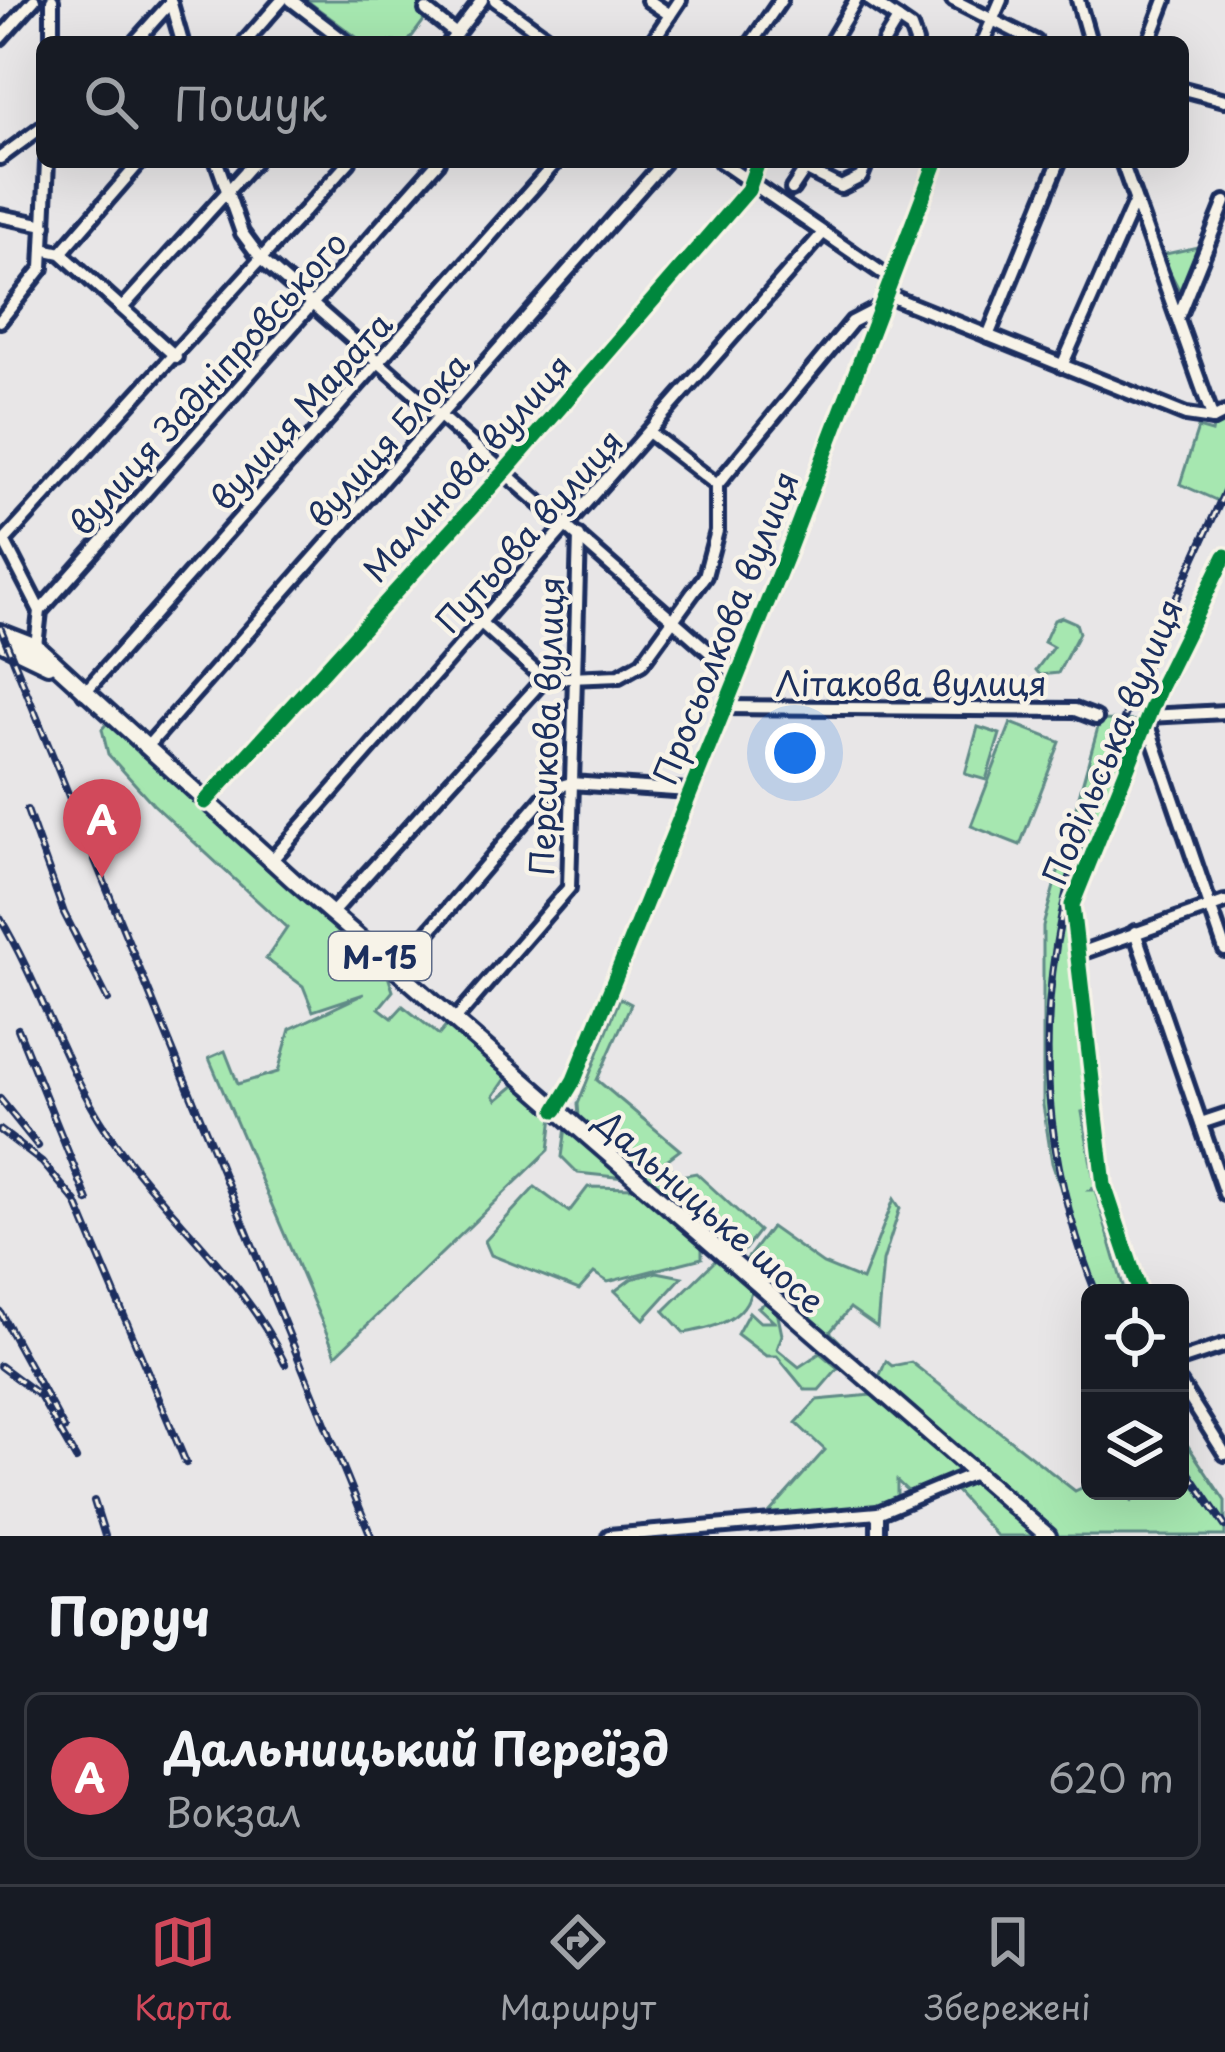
<!DOCTYPE html>
<html lang="uk">
<head>
<meta charset="utf-8">
<style>
	:root { --surface:#171b24; --page:#242831; --text:#f1f3f6; --muted:#9ea1a6; --line:#363941; --accent:#d1495b }
	body { margin:0; font-family:"Playpen Sans",sans-serif; background:var(--page); color:var(--text) }
	.controls { position:absolute; right:36px; bottom:36px; display:grid; overflow:hidden; border-radius:18px; box-shadow:0 12px 48px #0002 }
	.controls button { width:108px; height:108px; display:grid; place-items:center; padding:0; border:0; border-bottom:3px solid var(--line); background:var(--surface); color:var(--text); font:60px sans-serif }
	.you { position:absolute; left:795px; top:753px; width:42px; height:42px; margin:-30px; border:9px solid #fff; border-radius:50%; background:#1a73e8; box-shadow:0 0 0 18px #1a73e833 }
	.badge { display:grid; place-items:center; width:78px; height:78px; border-radius:50%; background:var(--accent); color:#fff; font-size:39px; font-weight:700 }
	.pin { position:absolute; translate:-50% -99px; filter:drop-shadow(0 3px 6px #0008) }
	.pin::after { content:''; position:absolute; top:63px; width:42px; height:36px; background:inherit; clip-path:polygon(0 0,100% 0,50% 100%) }
	.list { margin:0; padding:0; list-style:none }
	h2 { display:flex; justify-content:space-between; align-items:center; height:156px; margin:0; padding:0 48px; font-size:51px }
	h2 small { font-size:39px; font-weight:400; color:var(--muted) }
	.list li { display:grid; grid-template-columns:78px 1fr auto; gap:36px; align-items:center; box-sizing:border-box; height:168px; margin:0 24px 24px; padding:0 24px; border:3px solid var(--line); border-radius:18px }
	.list b { display:block; font-size:45px; white-space:nowrap }
	.list p { margin:0; font-size:39px; white-space:nowrap; color:var(--muted) }
	.list em { font-size:39px; font-style:normal; color:var(--muted) }
	.icon { flex:none; width:66px; height:66px; fill:none; stroke:currentColor; stroke-width:2; stroke-linecap:round; stroke-linejoin:round }
	.map { position:relative; flex:none; width:1225px; height:1536px; overflow:hidden }
	.search { position:absolute; background:var(--surface); box-shadow:0 12px 48px #0002; left:36px; right:36px; top:36px; height:132px; display:flex; align-items:center; gap:30px; box-sizing:border-box; padding:0 42px; border-radius:18px; color:var(--muted); font-size:45px }
	.sheet { height:348px; background:var(--surface) }
	nav { display:flex; justify-content:space-around; align-items:center; box-sizing:border-box; height:168px; border-top:3px solid var(--line); background:var(--surface); font-size:33px; color:var(--muted) }
	nav a { display:grid; justify-items:center; gap:6px }
	nav .on { color:var(--accent) }
	.map>svg:first-child { display:block }
	.green { fill:#a6e7b0; stroke:#608b87; stroke-width:3 }
	.lines { fill:none; stroke-linecap:round; stroke-linejoin:round }
	.minor-casing { stroke:#1b2f5e; stroke-width:20 }
	.major-casing { stroke:#1b2f5e; stroke-width:22 }
	.minor { stroke:#f7f3e8; stroke-width:10 }
	.major { stroke:#f7f3e8; stroke-width:14 }
	.rail-casing { stroke:#1b2f5e; stroke-width:8 }
	.rail { stroke:#f7f3e8; stroke-width:3; stroke-dasharray:9; stroke-linecap:butt }
	.cycleway-casing { stroke:#f7f3e8; stroke-width:22 }
	.cycleway { stroke:#00873e; stroke-width:15 }
	.labels { text-anchor:middle; dominant-baseline:central; stroke-width:9; stroke-linejoin:round; paint-order:stroke }
	.shield { fill:#f7f3e8; stroke:#5d6a87; stroke-width:3 }
	.shield-label { font-size:30px; font-weight:bold; fill:#1b2f5e }
	.street-label { font-size:33px; fill:#1b2f5e; stroke:#f7f3e8 }
</style>
</head>
<body>
<div class="map">
<svg width="1225" height="1536" viewBox="0 0 1225 1536">
	<rect width="100%" height="100%" fill="#e8e6e7"/>
	<filter id="ink" filterUnits="userSpaceOnUse"><feTurbulence type="fractalNoise" baseFrequency=".00833" numOctaves="2"/><feDisplacementMap in="SourceGraphic" scale="24" xChannelSelector="R" yChannelSelector="G"/><feConvolveMatrix kernelMatrix="1 2 1 2 8 2 1 2 1" color-interpolation-filters="sRGB"/></filter>
	<g filter="url(#ink)">
		<g class="green">
			<polygon points="306,0 439,0 408,42 363,42"/>
			<polygon points="1202,246 1183,297 1161,255"/>
			<polygon points="1225,418 1225,504 1180,484 1198,428 1212,432 1214,423"/>
			<polygon points="1062,617 1076,623 1079,633 1058,673 1040,675 1036,670 1053,647 1044,642 1054,620"/>
			<polygon points="1100,720 1137,721 1142,727 1071,906 1091,1110 1082,1112 1095,1187 1090,1190 1095,1190 1125,1293 1096,1293 1052,1163 1043,1105 1043,926"/>
			<polygon points="107,723 386,970 393,991 379,1008 392,1018 403,1006 439,1035 448,1024 507,1077 494,1096 497,1100 515,1085 553,1116 549,1150 336,1355 209,1058 225,1051 238,1084 278,1072 290,1029 364,994 313,1011 303,986 266,959 287,928 153,804 108,754 102,729"/>
			<polygon points="1011,723 1060,742 1020,845 971,826"/>
			<polygon points="978,727 1000,734 986,780 965,774"/>
			<polygon points="620,998 631,1004 597,1080 680,1150 656,1168 661,1172 670,1167 681,1176 696,1173 759,1231 738,1258 732,1257 579,1117 578,1104"/>
			<polygon points="566,1127 625,1178 578,1173 562,1157"/>
			<polygon points="535,1187 569,1212 588,1187 637,1188 702,1243 702,1258 608,1282 594,1273 579,1290 491,1255 485,1241"/>
			<polygon points="894,1199 900,1208 883,1261 877,1327 850,1308 830,1332 840,1342 836,1353 779,1303 782,1295 753,1268 747,1272 747,1259 771,1227 823,1264 862,1280"/>
			<path d="M718 1258 752 1287C746 1321 713 1328 684 1333L664 1311Z"/>
			<polygon points="657,1272 682,1277 644,1319 615,1291 631,1279"/>
			<polygon points="765,1303 777,1311 782,1335 777,1349 799,1367 820,1353 838,1368 819,1390 805,1390 777,1356 766,1356 737,1334 749,1312 760,1322 774,1322 758,1307"/>
			<polygon points="886,1361 892,1366 911,1362 1075,1491 1090,1484 1090,1491 1130,1491 1132,1501 1146,1491 1180,1491 1180,1434 1225,1501 1225,1536 1058,1536 875,1386"/>
			<polygon points="872,1395 965,1473 912,1495 897,1481 897,1510 769,1513 825,1450 796,1423 817,1400"/>
			<polygon points="971,1480 1043,1536 997,1536 955,1490"/>
		</g>
		<g class="lines">
			<defs>
				<g id="minor">
					<polyline points="170,0 182,42"/>
					<polyline points="291,0 346,42"/>
					<polyline points="495,0 553,42"/>
					<polyline points="648,0 670,15"/>
					<polyline points="870,0 911,28 916,42"/>
					<polyline points="953,0 1036,42"/>
					<polyline points="1078,0 1090,42"/>
					<polyline points="426,10 456,34"/>
					<polyline points="0,38 34,0"/>
					<polyline points="52,42 52,0"/>
					<polyline points="135,42 170,3"/>
					<polyline points="245,42 282,0"/>
					<polyline points="450,42 482,0"/>
					<polyline points="652,42 680,0"/>
					<polyline points="752,42 781,0"/>
					<polyline points="831,42 856,0"/>
					<polyline points="884,42 898,19"/>
					<polyline points="983,42 1001,0"/>
					<polyline points="1149,42 1165,0"/>
					<polyline points="1183,89 1225,100"/>
					<polyline points="0,158 42,127"/>
					<polyline points="217,162 242,233 262,260 737,676"/>
					<polyline points="721,162 891,279"/>
					<polyline points="1122,162 1213,419"/>
					<polyline points="805,169 841,187 861,177 867,162"/>
					<polyline points="792,189 810,162"/>
					<polyline points="0,216 45,225"/>
					<polyline points="47,250 61,253 176,357"/>
					<polyline points="61,253 140,162"/>
					<polyline points="885,294 1186,415 1213,419 1225,413"/>
					<polyline points="123,307 254,162"/>
					<polyline points="1179,315 1225,202"/>
					<polyline points="0,321 42,268 47,162"/>
					<polyline points="988,336 1059,162"/>
					<polyline points="1062,366 1134,203"/>
					<polyline points="650,433 717,485"/>
					<polyline points="5,540 349,162"/>
					<polyline points="4,541 40,611"/>
					<polyline points="481,623 544,679"/>
					<polyline points="36,646 40,611 438,162"/>
					<polyline points="84,693 556,162"/>
					<polyline points="724,707 1075,710 1096,718"/>
					<polyline points="1148,716 1225,712"/>
					<polyline points="1147,722 1225,950"/>
					<polyline points="146,748 664,162"/>
					<polyline points="205,802 505,471 748,190 758,162"/>
					<polyline points="271,861 823,233"/>
					<polyline points="331,914 544,679 619,676 642,663 705,576 717,531 717,485 852,322 879,308"/>
					<polyline points="1135,932 1225,1194"/>
					<polyline points="1080,953 1225,902"/>
					<polyline points="396,970 551,789 571,783 689,791"/>
					<polyline points="454,1021 569,888 579,536"/>
					<polyline points="556,1110 574,1080 788,551 936,162"/>
					<polyline points="1201,1123 1225,1115"/>
					<polyline points="1140,1293 1104,1185 1072,905 1160,687 1225,556"/>
					<polyline points="1180,1360 1225,1345"/>
					<polyline points="1180,1383 1225,1454"/>
					<polyline points="878,1513 878,1536"/>
					<polyline points="609,1536 878,1513 972,1474"/>
				</g>
				<g id="major">
					<polyline points="0,632 36,646 294,881 1048,1536"/>
					<polyline points="0,642 48,665"/>
				</g>
			</defs>
			<use href="#minor" class="minor-casing"/>
			<use href="#major" class="major-casing"/>
			<use href="#minor" class="minor"/>
			<use href="#major" class="major"/>
			<defs>
				<g id="rail">
					<polyline points="0,627 371,1536"/>
					<polyline points="27,810 64,913 108,1000"/>
					<path d="M0 918C41 987 63 1064 107 1131 162 1213 242 1273 285 1364"/>
					<polyline points="18,1029 88,1201"/>
					<polyline points="0,1099 38,1146"/>
					<polyline points="0,1130 42,1162 76,1202 186,1463"/>
					<path d="M1096 1293C976 988 1102 765 1225 491"/>
					<polyline points="0,1312 64,1429"/>
					<polyline points="0,1366 40,1396 76,1459"/>
					<polyline points="1180,1460 1225,1526"/>
					<polyline points="94,1501 105,1536"/>
				</g>
			</defs>
			<use href="#rail" class="rail-casing"/>
			<use href="#rail" class="rail"/>
			<defs>
				<g id="cycleway">
					<polyline points="205,802 505,471 748,190 758,162"/>
					<polyline points="556,1110 574,1080 788,551 936,162"/>
					<polyline points="1140,1293 1104,1185 1072,905 1160,687 1225,556"/>
				</g>
			</defs>
			<use href="#cycleway" class="cycleway-casing"/>
			<use href="#cycleway" class="cycleway"/>
		</g>
	</g>
	<g class="labels">
		<rect class="shield" x="329" y="932" width="102" height="48" rx="9"/>
		<g class="shield-label">
			<text x="380" y="956">М-15</text>
		</g>
		<g class="street-label">
			<text transform="translate(207 382) rotate(-48)">вулиця Задніпровського</text>
			<text transform="translate(300 410) rotate(-48)">вулиця Марата</text>
			<text transform="translate(387 439) rotate(-48)">вулиця Блока</text>
			<text transform="translate(466 467) rotate(-48)">Малинова вулиця</text>
			<text transform="translate(528 530) rotate(-48)">Путьова вулиця</text>
			<text transform="translate(724 627) rotate(-68)">Просьолкова вулиця</text>
			<text x="911" y="682">Літакова вулиця</text>
			<text transform="translate(545 726) rotate(-88)">Персикова вулиця</text>
			<text transform="translate(1111 741) rotate(-67)">Подільська вулиця</text>
			<text transform="translate(711 1210) rotate(41)">Дальницьке шосе</text>
		</g>
	</g>
</svg>
<div class="controls">
<button><svg class="icon" aria-label="locate" viewBox="0 0 24 24"><circle cx="12" cy="12" r="6"/><path d="M12 2v4M12 18v4M2 12h4M18 12h4"/></svg></button>
<button><svg class="icon" aria-label="layers" viewBox="0 0 24 24"><path d="M12 4l9 5-9 5-9-5zM3 14l9 5 9-5"/></svg></button>
</div>
<div class="you"></div>
<div class="pin badge" style="left:102px;top:878px">A</div>
<div class="search"><svg class="icon" aria-label="search" viewBox="0 0 24 24"><circle cx="10" cy="10" r="6"/><path d="M15 15l6 6"/></svg>Пошук</div>
</div>
<section class="sheet">
<h2>Поруч<small></small></h2>
<ul class="list">
<li><span class="badge">A</span><div><b>Дальницький Переїзд</b><p>Вокзал</p></div><em>620 m</em></li>
</ul>
</section>
<nav>
<a class="on"><svg class="icon" aria-label="map" viewBox="0 0 24 24"><path d="M3 6l6-2 6 2 6-2v14l-6 2-6-2-6 2zM9 4v14M15 6v14"/></svg>Карта</a>
<a><svg class="icon" aria-label="directions" viewBox="0 0 24 24"><path d="M12 3l9 9-9 9-9-9zM9 14v-3h6M13 9l2 2-2 2"/></svg>Маршрут</a>
<a><svg class="icon" aria-label="saved" viewBox="0 0 24 24"><path d="M7 4h10v16l-5-4-5 4z"/></svg>Збережені</a>
</nav>
</body>
</html>
